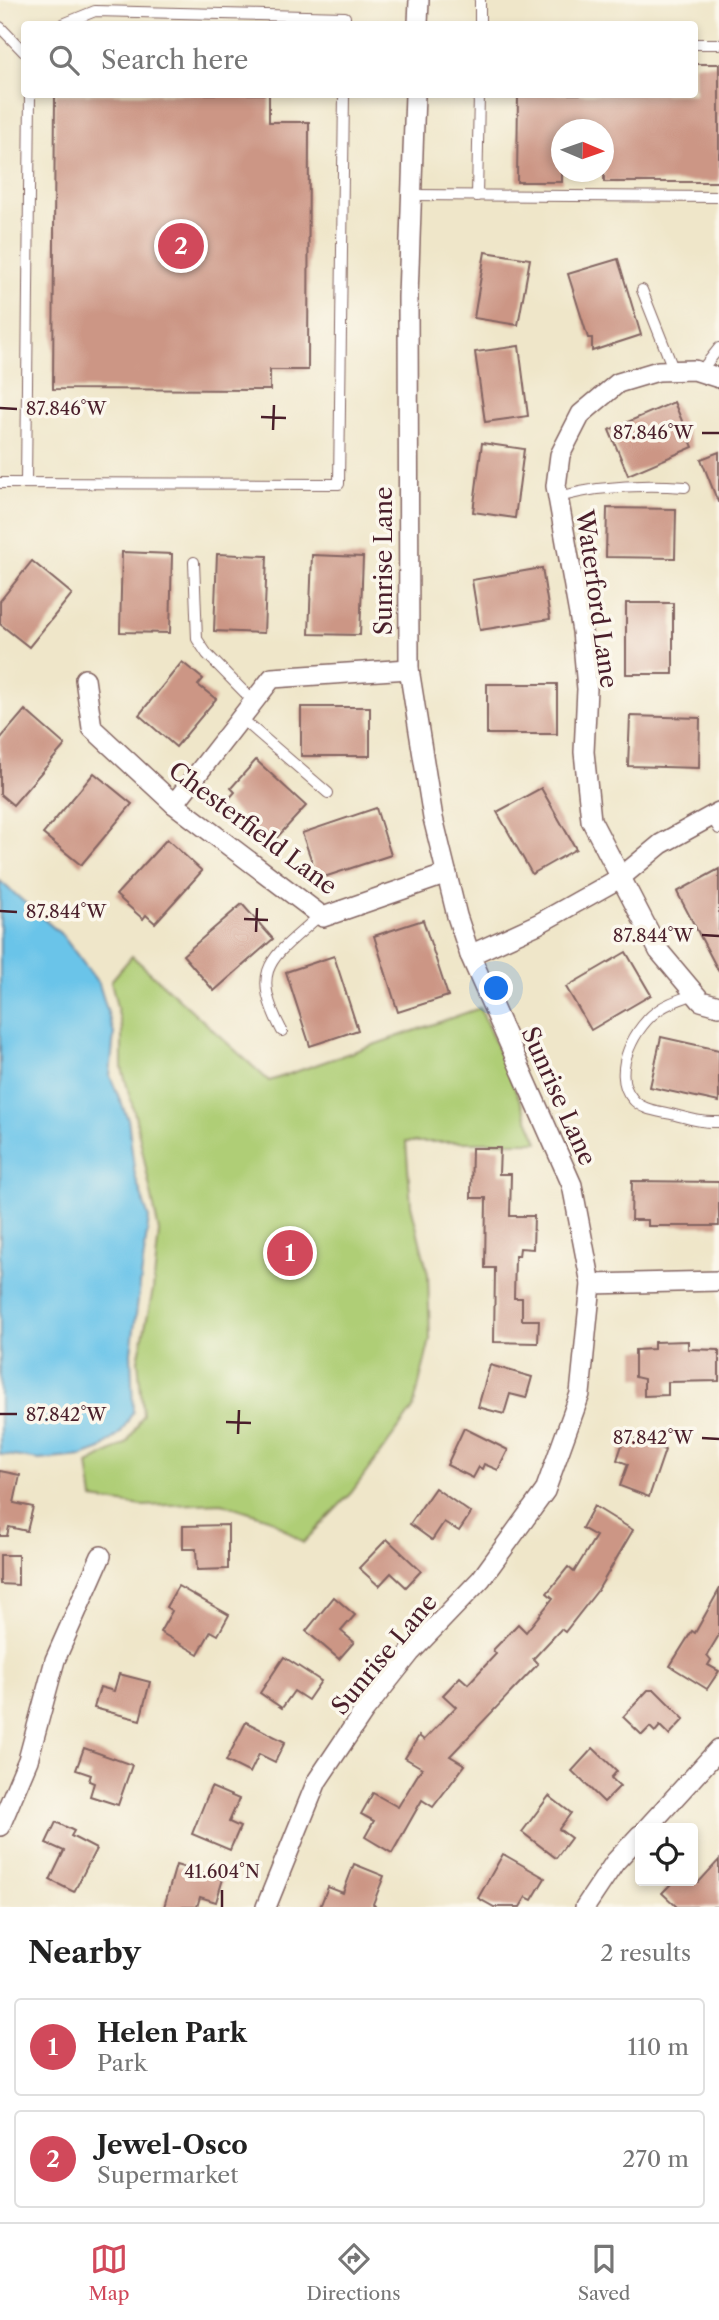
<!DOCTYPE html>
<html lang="en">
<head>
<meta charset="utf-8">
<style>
	:root { --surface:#fff; --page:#f2f2f2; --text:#222; --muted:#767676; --line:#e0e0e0; --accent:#d1495b }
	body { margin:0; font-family:"Libre Caslon Text",serif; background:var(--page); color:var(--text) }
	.controls { position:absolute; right:21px; bottom:21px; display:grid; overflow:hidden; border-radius:7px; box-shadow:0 4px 10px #0003 }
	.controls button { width:63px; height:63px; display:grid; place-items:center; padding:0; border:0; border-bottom:2px solid var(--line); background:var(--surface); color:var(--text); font:35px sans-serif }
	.compass { position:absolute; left:551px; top:119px; width:63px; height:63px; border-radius:50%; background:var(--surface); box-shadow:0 4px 10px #0003; rotate:92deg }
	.you { position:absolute; left:497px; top:989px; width:24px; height:24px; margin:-18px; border:5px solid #fff; border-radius:50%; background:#1a73e8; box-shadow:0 0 0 10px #1a73e833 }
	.badge { display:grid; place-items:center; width:46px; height:46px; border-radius:50%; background:var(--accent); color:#fff; font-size:23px; font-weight:700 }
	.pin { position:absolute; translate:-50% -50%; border:4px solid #fff; box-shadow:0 2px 7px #0006 }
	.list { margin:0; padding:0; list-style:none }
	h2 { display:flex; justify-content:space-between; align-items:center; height:91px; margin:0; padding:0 28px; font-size:30px }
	h2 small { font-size:23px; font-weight:400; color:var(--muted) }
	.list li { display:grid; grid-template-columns:46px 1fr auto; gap:21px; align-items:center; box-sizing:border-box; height:98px; margin:0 14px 14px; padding:0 14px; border:2px solid var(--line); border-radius:7px }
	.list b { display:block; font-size:26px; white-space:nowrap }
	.list p { margin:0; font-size:23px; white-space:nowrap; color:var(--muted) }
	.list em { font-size:23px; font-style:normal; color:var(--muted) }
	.icon { flex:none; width:38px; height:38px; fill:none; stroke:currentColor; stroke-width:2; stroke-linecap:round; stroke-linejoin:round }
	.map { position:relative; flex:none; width:719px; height:1907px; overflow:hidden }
	.search { position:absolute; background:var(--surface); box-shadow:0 4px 10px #0003; left:21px; right:21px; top:21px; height:77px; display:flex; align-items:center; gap:18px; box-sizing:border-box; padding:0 24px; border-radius:7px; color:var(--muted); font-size:26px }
	.sheet { height:315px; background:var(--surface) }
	nav { display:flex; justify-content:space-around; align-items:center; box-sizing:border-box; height:98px; border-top:2px solid var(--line); background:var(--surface); font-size:19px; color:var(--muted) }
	nav a { display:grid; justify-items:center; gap:4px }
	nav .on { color:var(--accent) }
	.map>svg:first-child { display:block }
	.green { fill:#afce76; stroke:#7c7650; stroke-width:2 }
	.water { fill:#6bc4e9; stroke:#5a728a; stroke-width:2 }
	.building { fill:#cc9685 }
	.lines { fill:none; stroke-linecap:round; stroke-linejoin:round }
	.service-casing { stroke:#846562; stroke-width:12 }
	.minor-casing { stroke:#846562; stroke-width:22 }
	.service { stroke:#fff; stroke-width:10 }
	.minor { stroke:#fff; stroke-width:19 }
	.ticks { fill:none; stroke:#4a1f2b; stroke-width:2.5 }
	.labels { text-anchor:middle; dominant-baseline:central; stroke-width:7; stroke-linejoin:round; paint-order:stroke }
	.street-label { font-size:24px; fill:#4a1f2b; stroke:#fbf7ec }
	.ticks-label { font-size:18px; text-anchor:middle; fill:#4a1f2b; stroke:#fbf7ec; stroke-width:7; stroke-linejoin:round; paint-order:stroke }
</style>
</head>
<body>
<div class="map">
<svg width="719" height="1907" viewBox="0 0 719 1907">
	<rect width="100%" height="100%" fill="#fbf7ec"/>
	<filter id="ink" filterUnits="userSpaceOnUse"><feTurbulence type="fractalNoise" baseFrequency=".0143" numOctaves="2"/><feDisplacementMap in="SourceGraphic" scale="14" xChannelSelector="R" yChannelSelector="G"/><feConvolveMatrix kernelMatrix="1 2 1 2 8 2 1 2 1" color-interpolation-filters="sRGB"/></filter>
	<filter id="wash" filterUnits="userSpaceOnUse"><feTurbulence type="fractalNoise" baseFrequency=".00686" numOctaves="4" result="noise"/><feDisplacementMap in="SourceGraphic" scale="28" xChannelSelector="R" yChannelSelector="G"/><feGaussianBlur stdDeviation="1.57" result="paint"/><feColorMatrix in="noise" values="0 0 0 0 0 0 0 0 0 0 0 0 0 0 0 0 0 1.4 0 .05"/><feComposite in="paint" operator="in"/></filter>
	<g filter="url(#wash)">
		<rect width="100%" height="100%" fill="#efe6c9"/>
		<polygon class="green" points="132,956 269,1081 480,1008 538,1142 406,1142 411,1205 428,1274 430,1340 413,1409 351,1493 303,1543 271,1519 222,1503 143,1506 93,1499 88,1464 127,1443 143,1415 138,1360 153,1290 159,1232 135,1115 122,1068 122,1029 111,981"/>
		<polygon class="water" points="0,881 62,935 99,984 114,1033 110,1076 128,1119 135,1176 149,1218 131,1352 133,1412 121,1432 101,1449 82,1456 39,1460 0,1454"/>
		<g id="blocks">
			<g class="building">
				<polygon points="695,64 719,64 719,182 604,182 604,130 562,130 562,182 517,182 518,94 695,94"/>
				<polygon points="55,94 269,94 269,122 309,122 308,370 270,370 270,390 53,389"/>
				<polygon points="485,252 530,259 518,325 474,318"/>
				<polygon points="618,259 641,335 592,351 592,338 588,338 568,274"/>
				<polygon points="519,346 528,416 485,422 475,352"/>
				<polygon points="674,402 693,447 628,475 609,430"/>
				<polygon points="482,443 524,449 515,518 473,512"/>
				<polygon points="719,452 719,502 718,502 701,459"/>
				<polygon points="607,508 676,509 675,558 606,557"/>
				<polygon points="122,552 172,554 170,633 120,632"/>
				<polygon points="217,554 267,556 264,633 214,631"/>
				<polygon points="312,555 363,557 360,635 309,634"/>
				<polygon points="32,561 72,594 29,647 0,624 0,601"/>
				<polygon points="542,568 550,619 480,630 472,580"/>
				<rect x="626" y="603" width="47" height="71"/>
				<polygon points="182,662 203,679 198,685 216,699 176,747 139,715"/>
				<rect x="487" y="684" width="70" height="50"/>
				<rect x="301" y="707" width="69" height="49"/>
				<polygon points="25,710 65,745 13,805 0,794 0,739"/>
				<polygon points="630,716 700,718 699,768 628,766"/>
				<polygon points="256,760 306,806 271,844 226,802 235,792 231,788"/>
				<polygon points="94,773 132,804 81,865 43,834"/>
				<polygon points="541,788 576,849 532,874 497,812"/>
				<polygon points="376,808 391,855 318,879 302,833"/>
				<polygon points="167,839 202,871 155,923 146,915 143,919 116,895"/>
				<polygon points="719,869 719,972 677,892"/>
				<polygon points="242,904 273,939 214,991 183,955"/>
				<polygon points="423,920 448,996 398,1012 374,936"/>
				<polygon points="626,952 651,995 591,1030 566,987"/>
				<polygon points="334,956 358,1030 310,1046 286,972"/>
				<polygon points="661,1037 719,1050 719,1102 650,1087"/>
				<polygon points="472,1148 500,1148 499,1174 511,1174 510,1216 534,1216 533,1249 520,1248 519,1256 515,1256 514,1298 522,1298 522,1320 539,1320 538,1343 494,1342 495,1268 485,1268 486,1198 471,1198"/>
				<polygon points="632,1181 719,1182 719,1226 648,1226 648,1220 631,1220"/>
				<polygon points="688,1341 688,1349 719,1350 719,1381 668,1382 668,1395 644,1396 644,1379 635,1377 635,1350 654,1349 654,1342"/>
				<polygon points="490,1365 532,1377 526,1398 510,1394 504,1414 478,1407"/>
				<polygon points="464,1428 508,1450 498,1470 484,1464 482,1469 479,1467 473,1478 447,1465"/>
				<polygon points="625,1436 665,1450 649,1497 620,1486 628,1464 617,1460"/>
				<polygon points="0,1471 20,1475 14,1503 33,1507 27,1531 9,1527 7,1536 0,1536"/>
				<polygon points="435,1488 471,1513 459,1531 444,1522 432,1540 410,1524"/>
				<polygon points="594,1506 633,1530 598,1590 565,1632 561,1629 533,1659 538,1664 450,1756 465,1765 433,1807 422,1800 392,1853 365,1837 374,1821 361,1814 373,1793 398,1807 422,1768 405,1758 419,1736 424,1740 456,1707 443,1695 460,1677 468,1684 496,1654 493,1650 518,1624 526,1632 553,1598 547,1593 568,1567 574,1572 596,1536 582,1528"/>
				<polygon points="228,1525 228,1569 197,1570 196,1549 183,1549 183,1526"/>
				<polygon points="387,1539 421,1571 406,1587 391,1573 379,1586 359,1568"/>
				<polygon points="0,1555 18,1555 18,1585 0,1584"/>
				<polygon points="178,1586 229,1615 218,1635 211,1631 198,1654 160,1632 172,1611 166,1607"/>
				<polygon points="719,1590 719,1635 707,1655 711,1660 708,1665 719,1671 707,1689 670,1666 692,1631 695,1633"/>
				<polygon points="334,1597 355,1615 341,1631 354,1642 339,1659 306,1631"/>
				<polygon points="284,1657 321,1681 308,1700 294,1691 282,1708 260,1693"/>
				<polygon points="119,1674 150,1682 140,1720 94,1708 100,1687 114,1691"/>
				<polygon points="648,1690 655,1690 684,1719 669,1735 660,1726 655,1732 650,1727 642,1735 623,1717"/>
				<polygon points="246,1722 285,1742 275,1762 259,1754 250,1773 226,1761"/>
				<polygon points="84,1748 132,1765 118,1805 90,1796 94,1783 89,1781 91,1775 76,1770"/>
				<polygon points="593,1748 617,1771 611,1778 620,1786 604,1802 572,1771"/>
				<polygon points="211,1787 239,1799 229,1822 240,1827 230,1850 192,1834"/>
				<polygon points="549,1796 571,1813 559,1829 571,1838 556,1858 522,1832"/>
				<polygon points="56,1822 74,1831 71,1836 96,1849 74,1892 50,1880 64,1851 46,1843"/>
				<polygon points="503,1854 545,1878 532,1900 526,1897 520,1907 494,1907 478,1898"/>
				<polygon points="719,1860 719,1907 677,1907 662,1893 674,1881 699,1882"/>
				<polygon points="354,1864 384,1876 373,1904 376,1907 320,1907 328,1887 343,1893"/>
				<polygon points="176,1865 223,1879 216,1902 200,1897 197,1907 164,1907"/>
			</g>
		</g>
	</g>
	<g filter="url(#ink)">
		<use href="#blocks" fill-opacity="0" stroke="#846562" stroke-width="2"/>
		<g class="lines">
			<defs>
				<g id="service">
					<polyline points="63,24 95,11 345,17 345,24"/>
					<polyline points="480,24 480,0"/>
					<polyline points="0,27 24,52"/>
					<polyline points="694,44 719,44"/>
					<polyline points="411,195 719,197"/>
					<polyline points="477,196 479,94"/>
					<polyline points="642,290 674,371"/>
					<polyline points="700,372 719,348"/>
					<polyline points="0,483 339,484 344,94"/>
					<polyline points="26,483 30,94"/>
					<path d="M558 497C599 486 643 484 685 487"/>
					<polyline points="194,562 197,639 207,654 254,702"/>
					<polyline points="241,718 328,793"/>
					<polyline points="711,816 719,829"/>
					<path d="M695 994C684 998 670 1002 660 1009 636 1024 610 1072 632 1098 641 1110 658 1111 671 1114 687 1118 702 1123 719 1122"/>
					<path d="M282 1031C248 966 273 958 320 915"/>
				</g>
				<g id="minor">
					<polyline points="418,24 419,0"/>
					<polyline points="719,378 694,370 658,371 618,383 581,414 560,455 556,486 582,631 587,689 584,752 591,820 659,951 701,1001 719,1006"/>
					<polyline points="85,679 92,728 174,804 323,917 447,874"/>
					<polyline points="174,804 272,678 409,669"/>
					<polyline points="470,955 538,924 620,878 661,844 719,812"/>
					<polyline points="591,1284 719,1281"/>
					<polyline points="0,1826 28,1760 55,1660 101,1556"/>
					<polyline points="647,1828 719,1749"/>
					<polyline points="266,1907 317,1781 364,1711 410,1653 481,1579 545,1491 580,1394 591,1284 572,1185 470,955 457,916 433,818 409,669 408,297 415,94"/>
					<polyline points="585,1907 615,1862 640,1835"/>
				</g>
			</defs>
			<use href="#service" class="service-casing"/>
			<use href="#minor" class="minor-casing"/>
			<use href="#service" class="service"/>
			<use href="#minor" class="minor"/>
		</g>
	</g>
	<path class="ticks" d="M0 408 17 409M261 417 286 418M273 430 274 405M702 433H719M0 911 17 912M244 919 268 920M256 932 257 908M702 935 719 936M0 1414H17M226 1422 251 1423M238 1434 239 1410M702 1438 719 1439M222 1907V1890"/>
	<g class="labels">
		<g class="street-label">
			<text transform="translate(383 561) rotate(-90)">Sunrise Lane</text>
			<text transform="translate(597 599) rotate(82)">Waterford Lane</text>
			<text transform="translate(253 828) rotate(37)">Chesterfield Lane</text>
			<text transform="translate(559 1096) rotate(66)">Sunrise Lane</text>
			<text transform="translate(384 1654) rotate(-50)">Sunrise Lane</text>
		</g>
	</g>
	<g class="ticks-label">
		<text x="66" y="415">87.846°W</text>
		<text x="653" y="439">87.846°W</text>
		<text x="66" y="918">87.844°W</text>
		<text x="653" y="942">87.844°W</text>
		<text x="66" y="1421">87.842°W</text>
		<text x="653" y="1444">87.842°W</text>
		<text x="222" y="1878">41.604°N</text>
	</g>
</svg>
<div class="controls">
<button><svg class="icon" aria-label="locate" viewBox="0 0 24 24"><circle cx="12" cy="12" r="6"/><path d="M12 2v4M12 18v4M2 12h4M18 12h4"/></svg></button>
</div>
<svg class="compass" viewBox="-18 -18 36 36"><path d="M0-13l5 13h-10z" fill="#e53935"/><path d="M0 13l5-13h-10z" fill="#767676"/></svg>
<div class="you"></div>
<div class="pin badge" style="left:290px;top:1253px">1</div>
<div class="pin badge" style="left:181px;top:246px">2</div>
<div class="search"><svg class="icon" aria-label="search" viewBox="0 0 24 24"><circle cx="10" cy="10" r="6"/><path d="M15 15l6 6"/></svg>Search here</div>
</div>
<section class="sheet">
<h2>Nearby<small>2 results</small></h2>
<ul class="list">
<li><span class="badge">1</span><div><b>Helen Park</b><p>Park</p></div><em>110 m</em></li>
<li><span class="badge">2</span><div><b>Jewel-Osco</b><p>Supermarket</p></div><em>270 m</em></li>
</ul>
</section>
<nav>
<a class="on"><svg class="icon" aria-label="map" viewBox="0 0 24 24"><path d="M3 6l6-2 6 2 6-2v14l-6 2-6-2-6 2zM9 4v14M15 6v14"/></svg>Map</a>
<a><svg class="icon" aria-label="directions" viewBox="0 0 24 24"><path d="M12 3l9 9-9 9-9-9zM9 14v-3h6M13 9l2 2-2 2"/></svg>Directions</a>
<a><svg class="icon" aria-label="saved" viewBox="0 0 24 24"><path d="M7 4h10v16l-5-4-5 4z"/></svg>Saved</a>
</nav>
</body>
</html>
